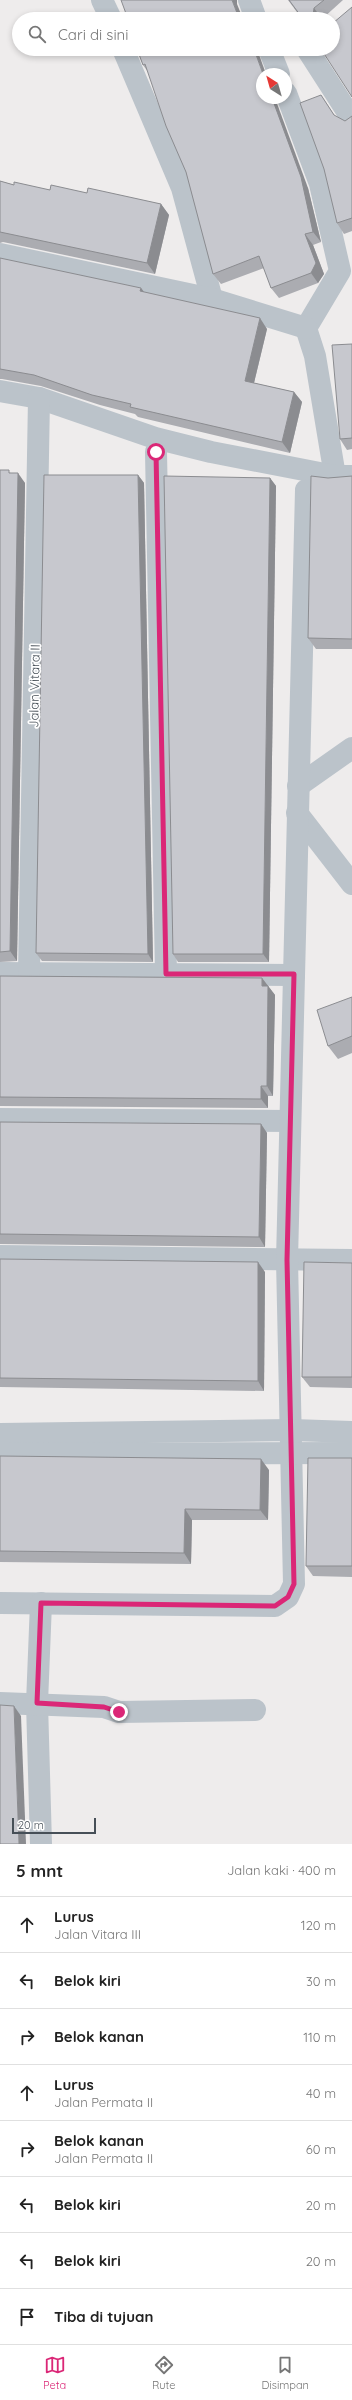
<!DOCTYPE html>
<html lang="id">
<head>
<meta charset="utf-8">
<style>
	:root { --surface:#fff; --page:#f2f2f2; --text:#222; --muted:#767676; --line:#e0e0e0; --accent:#db2777 }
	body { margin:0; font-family:Quicksand,sans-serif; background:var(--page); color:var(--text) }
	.compass { position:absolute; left:256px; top:68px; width:36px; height:36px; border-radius:50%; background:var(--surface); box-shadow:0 2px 6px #0003; rotate:323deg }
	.scale { position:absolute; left:12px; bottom:10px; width:84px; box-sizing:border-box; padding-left:4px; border:2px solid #464f57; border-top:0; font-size:11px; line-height:14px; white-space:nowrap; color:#464f57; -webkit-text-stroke:3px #fff; paint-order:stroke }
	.stop { position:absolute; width:12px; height:12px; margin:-9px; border:3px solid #db2777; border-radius:50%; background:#fff }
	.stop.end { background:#db2777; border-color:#fff; box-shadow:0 1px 4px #0008 }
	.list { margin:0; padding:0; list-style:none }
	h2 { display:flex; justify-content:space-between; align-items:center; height:52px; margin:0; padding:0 16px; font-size:17px }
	h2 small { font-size:13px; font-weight:400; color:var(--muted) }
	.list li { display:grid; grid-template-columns:26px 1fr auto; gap:12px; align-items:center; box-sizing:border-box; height:56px; padding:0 16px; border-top:1px solid var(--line) }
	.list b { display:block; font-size:15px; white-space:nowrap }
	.list p { margin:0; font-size:13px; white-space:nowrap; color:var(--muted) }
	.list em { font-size:13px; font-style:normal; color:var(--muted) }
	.icon { flex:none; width:22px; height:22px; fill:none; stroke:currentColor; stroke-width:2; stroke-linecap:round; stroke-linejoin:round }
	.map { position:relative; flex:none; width:352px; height:1844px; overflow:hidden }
	.search { position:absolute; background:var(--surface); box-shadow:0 2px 6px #0003; left:12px; right:12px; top:12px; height:44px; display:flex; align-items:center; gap:10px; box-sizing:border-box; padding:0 14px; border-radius:22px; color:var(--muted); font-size:15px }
	.sheet { height:500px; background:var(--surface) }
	nav { display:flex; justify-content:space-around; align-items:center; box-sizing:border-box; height:56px; border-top:1px solid var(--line); background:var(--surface); font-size:11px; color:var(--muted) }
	nav a { display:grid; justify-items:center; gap:2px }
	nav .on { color:var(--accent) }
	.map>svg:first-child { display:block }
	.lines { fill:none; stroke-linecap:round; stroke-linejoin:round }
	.minor { stroke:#bbc3ca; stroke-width:22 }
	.tertiary { stroke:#bbc3ca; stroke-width:22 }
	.wall { fill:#abacb1 }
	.shaded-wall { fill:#8b8c90 }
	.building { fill:#c7c8ce; stroke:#8b8c90 }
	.route { stroke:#db2777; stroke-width:5 }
	.labels { text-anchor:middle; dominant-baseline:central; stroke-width:3.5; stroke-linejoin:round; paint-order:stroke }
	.street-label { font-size:13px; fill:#464f57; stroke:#fff }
</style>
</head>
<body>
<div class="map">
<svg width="352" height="1844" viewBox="0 0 352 1844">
	<rect width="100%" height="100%" fill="#eeecec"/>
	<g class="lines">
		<g class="minor">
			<polyline points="102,0 111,19"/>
			<polyline points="249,0 256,19"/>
			<polyline points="123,49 182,188 212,299"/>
			<polyline points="269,49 279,74"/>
			<polyline points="307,49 352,119"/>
			<polyline points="286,93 320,184 340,271 306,328 315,356 335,476"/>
			<polyline points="0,254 212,299 306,328"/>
			<polyline points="0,391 39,398 155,438 211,452 335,476 352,476"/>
			<polyline points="156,452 166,974"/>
			<polyline points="298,786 352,748"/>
			<polyline points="297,813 352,884"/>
			<polyline points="0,973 294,975"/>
			<polyline points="29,973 39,398"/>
			<polyline points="0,1119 290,1121"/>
			<polyline points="0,1256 352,1260"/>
			<polyline points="0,1603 275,1606 288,1597 294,1584 287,1260 306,490"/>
			<polyline points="41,1603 37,1703 41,1844"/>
			<polyline points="0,1703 104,1707 119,1712 255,1710"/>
		</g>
		<g class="tertiary">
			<polyline points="0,1434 292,1430 352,1432"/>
			<polyline points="0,1454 352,1453"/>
		</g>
	</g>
	<g class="wall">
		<polygon points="288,0 343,0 322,19 302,19"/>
		<polygon points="137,49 308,188 321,242 313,245 324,274 318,283 279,298 271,288 264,268 221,284 213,274 186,172 148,72 143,65"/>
		<polygon points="321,95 335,116 345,121 352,116 352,231 344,234 337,223"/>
		<polygon points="0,181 14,185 50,190 87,193 161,204 169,215 155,274 3,242 0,243"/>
		<polygon points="0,258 144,292 267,329 254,383 294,392 302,402 290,453 138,417 135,414 100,405 41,386 2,379 0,379"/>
		<polygon points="352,344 352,449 347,450 340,439"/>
		<polygon points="0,470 11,473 25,483 17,961 0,962"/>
		<polygon points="138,475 144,483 153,962 42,961 36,953"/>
		<polygon points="352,476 352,649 316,649 308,638 328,478"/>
		<polygon points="270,478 276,486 269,962 178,962 173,954"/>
		<polygon points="0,976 262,978 275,995 273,1096 268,1096 268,1108 0,1106"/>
		<polygon points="352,997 352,1053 338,1059 328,1046"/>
		<polygon points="0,1122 261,1124 267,1133 265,1247 0,1244"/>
		<polygon points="0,1259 265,1272 264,1391 0,1387"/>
		<polygon points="352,1263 352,1388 310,1387 302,1377"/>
		<polygon points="0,1456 269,1470 268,1520 192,1520 191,1564 0,1562"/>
		<polygon points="352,1458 352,1577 313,1576 306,1566"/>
	</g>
	<g class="shaded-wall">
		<polygon points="232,0 237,0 237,4 243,19 237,13"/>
		<polygon points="314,8 322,19 316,19 313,16"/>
		<polygon points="254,49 257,49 266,74 263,74"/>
		<polygon points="272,98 275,98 308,188 321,242 313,232"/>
		<polygon points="161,204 169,215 155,274 147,263"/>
		<polygon points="305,234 313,245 324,274 318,283 311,273"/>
		<polygon points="141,288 149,298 140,291"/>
		<polygon points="260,318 267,329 252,391 245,381"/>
		<polygon points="294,392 302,402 290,453 282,442"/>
		<polygon points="18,473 25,483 17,961 10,951"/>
		<polygon points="138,475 144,483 153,962 148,954"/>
		<polygon points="270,478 276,486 269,962 263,954"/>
		<polygon points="262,978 275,995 273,1096 267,1086"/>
		<polygon points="261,1086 268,1096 268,1108 261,1099"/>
		<polygon points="261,1124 267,1133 265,1247 259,1237"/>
		<polygon points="258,1262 265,1272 264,1391 258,1381"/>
		<polygon points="261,1459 269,1470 268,1520 260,1510"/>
		<polygon points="185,1509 192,1520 191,1564 184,1553"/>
		<polygon points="14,1706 21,1716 26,1844 19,1844"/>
	</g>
	<g class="building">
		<polygon points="121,0 232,0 237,13 243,19 128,19"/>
		<polygon points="289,0 324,0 314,8 313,16 316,19 303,19"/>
		<polygon points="352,7 352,97 321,49 333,49 333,23"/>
		<polygon points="137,49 254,49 263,74 262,74 262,98 272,98 301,177 313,232 305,234 316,263 311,273 271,288 259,256 213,274 186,172 166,126 145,64 143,65"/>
		<polygon points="321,95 334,115 345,121 352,116 352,218 337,223 324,169 300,103"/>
		<polygon points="0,181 14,185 14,182 50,190 51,185 87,193 88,188 161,204 147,263 0,232"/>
		<polygon points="0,258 141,288 140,291 260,318 245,381 294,392 282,442 130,407 131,404 92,395 34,375 0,369"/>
		<polygon points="352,344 352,438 340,439 332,345"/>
		<polygon points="0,470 9,470 9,473 18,473 10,951 0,952"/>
		<polygon points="44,475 138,475 148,954 36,953"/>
		<polygon points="164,476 270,478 263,954 173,954"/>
		<polygon points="311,476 328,478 352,476 352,639 308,638"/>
		<polygon points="0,976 262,978 262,986 268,986 267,1086 261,1086 261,1099 0,1097"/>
		<polygon points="352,997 352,1036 328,1046 317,1010"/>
		<polygon points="0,1122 261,1124 259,1237 0,1234"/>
		<polygon points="0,1259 258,1262 258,1381 0,1378"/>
		<polygon points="304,1262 352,1263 352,1377 302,1377"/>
		<polygon points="0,1456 261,1459 260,1510 185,1509 184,1553 0,1551"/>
		<polygon points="308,1458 352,1458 352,1566 306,1566"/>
		<polygon points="0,1705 14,1706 19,1844 0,1844"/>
	</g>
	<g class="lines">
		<polyline class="route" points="119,1712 104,1707 37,1703 41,1603 275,1606 288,1597 294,1584 287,1260 294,974 166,974 156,452"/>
	</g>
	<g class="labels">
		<g class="street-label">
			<text transform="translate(34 686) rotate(-89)">Jalan Vitara II</text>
		</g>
	</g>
</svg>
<svg class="compass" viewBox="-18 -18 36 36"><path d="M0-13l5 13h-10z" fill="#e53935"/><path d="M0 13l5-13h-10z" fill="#767676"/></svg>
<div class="scale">20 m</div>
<div class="stop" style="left:156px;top:452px"></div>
<div class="stop end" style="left:119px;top:1712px"></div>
<div class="search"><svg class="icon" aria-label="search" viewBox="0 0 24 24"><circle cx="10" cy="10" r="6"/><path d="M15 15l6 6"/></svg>Cari di sini</div>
</div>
<section class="sheet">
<h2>5 mnt<small>Jalan kaki · 400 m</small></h2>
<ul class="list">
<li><svg class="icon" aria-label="ahead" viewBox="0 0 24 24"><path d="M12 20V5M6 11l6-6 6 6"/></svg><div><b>Lurus</b><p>Jalan Vitara III</p></div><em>120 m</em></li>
<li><svg class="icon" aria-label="left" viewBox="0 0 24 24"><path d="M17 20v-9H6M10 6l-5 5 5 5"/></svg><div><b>Belok kiri</b></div><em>30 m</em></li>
<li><svg class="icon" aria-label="right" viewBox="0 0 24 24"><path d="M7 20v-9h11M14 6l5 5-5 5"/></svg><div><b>Belok kanan</b></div><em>110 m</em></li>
<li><svg class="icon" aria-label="ahead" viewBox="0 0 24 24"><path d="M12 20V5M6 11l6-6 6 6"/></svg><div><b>Lurus</b><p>Jalan Permata II</p></div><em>40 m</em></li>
<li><svg class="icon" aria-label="right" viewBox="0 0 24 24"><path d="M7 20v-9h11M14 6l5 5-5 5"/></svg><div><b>Belok kanan</b><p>Jalan Permata II</p></div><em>60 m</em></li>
<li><svg class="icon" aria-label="left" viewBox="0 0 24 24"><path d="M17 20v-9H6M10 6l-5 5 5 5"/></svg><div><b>Belok kiri</b></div><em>20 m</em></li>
<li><svg class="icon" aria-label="left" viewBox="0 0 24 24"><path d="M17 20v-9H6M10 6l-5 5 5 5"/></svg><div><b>Belok kiri</b></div><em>20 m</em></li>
<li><svg class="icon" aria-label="arrive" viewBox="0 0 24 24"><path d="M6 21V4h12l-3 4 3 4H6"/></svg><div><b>Tiba di tujuan</b></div></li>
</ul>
</section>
<nav>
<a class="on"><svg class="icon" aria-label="map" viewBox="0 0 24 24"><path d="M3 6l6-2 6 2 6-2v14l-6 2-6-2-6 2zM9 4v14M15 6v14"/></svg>Peta</a>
<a><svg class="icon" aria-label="directions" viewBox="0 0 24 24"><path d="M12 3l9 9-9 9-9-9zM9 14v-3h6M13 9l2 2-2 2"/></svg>Rute</a>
<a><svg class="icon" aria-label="saved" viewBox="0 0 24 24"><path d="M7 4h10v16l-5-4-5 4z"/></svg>Disimpan</a>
</nav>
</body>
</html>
